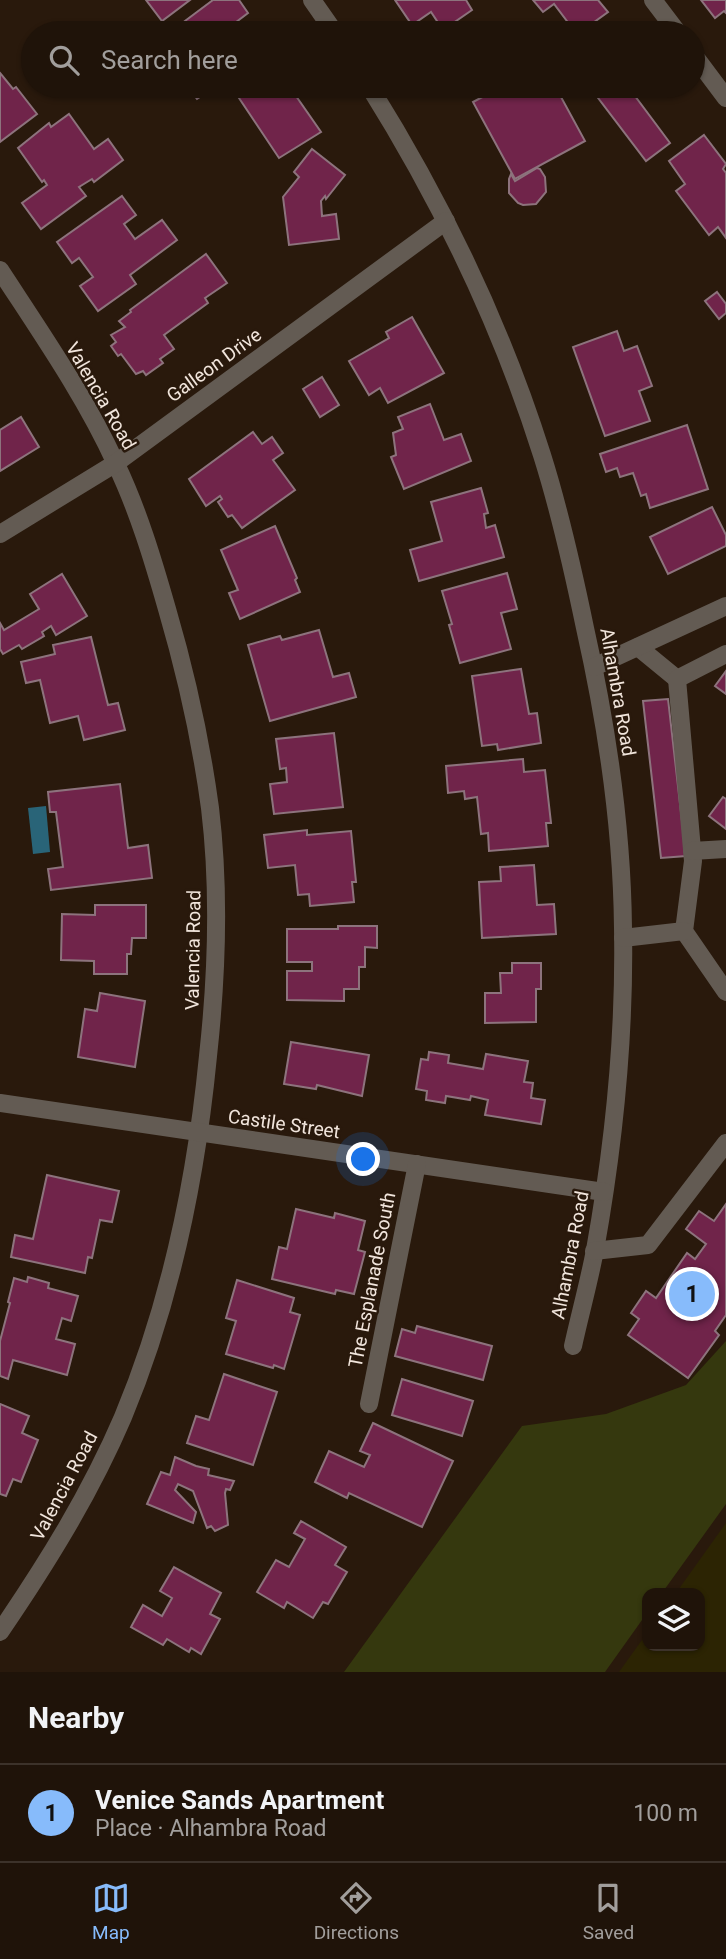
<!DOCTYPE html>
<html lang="en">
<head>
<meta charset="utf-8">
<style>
	:root { --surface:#1f1309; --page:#2c2017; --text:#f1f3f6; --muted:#a19e9c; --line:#3c322a; --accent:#87bbfb }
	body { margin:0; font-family:Roboto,sans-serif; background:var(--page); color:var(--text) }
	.controls { position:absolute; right:21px; bottom:21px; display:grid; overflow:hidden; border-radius:14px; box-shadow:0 2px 5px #0004 }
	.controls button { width:63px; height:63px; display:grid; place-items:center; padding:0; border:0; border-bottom:2px solid var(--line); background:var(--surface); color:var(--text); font:35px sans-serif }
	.you { position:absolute; left:364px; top:1160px; width:24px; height:24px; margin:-18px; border:5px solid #fff; border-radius:50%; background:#1a73e8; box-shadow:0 0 0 10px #1a73e833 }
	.badge { display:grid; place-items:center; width:46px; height:46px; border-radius:50%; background:var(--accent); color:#111; font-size:23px; font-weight:700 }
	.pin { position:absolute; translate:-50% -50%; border:4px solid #fff; box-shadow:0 2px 7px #0006 }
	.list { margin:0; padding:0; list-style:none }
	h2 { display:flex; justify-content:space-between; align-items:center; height:91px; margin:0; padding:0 28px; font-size:30px }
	h2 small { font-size:23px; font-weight:400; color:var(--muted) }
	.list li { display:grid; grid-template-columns:46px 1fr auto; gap:21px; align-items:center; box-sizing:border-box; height:98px; padding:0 28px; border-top:2px solid var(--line) }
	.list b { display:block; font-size:26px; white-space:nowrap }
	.list p { margin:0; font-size:23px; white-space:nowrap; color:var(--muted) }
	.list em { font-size:23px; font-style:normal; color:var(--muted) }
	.icon { flex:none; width:38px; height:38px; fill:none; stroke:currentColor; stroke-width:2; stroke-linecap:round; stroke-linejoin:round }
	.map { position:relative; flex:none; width:726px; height:1672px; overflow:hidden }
	.search { position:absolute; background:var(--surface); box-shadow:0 2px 5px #0004; left:21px; right:21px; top:21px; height:77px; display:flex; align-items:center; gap:18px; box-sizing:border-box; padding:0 24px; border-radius:38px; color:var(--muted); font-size:26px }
	.sheet { height:189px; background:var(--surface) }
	nav { display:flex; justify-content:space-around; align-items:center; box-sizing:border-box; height:98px; border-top:2px solid var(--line); background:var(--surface); font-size:19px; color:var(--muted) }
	nav a { display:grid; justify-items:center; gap:4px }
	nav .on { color:var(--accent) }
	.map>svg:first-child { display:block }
	.green { fill:#35380e }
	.sand { fill:#2c2403 }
	.water { fill:#296478 }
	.building { fill:#70244a; stroke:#8d737d; stroke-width:2 }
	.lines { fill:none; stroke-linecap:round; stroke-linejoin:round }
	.minor { stroke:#635b53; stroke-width:18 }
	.labels { text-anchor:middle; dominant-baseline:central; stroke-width:5; stroke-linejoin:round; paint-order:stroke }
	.street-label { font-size:19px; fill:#f1e5dc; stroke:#29190c }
</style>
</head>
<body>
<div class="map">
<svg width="726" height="1672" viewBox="0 0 726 1672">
	<rect width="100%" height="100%" fill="#29190c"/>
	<polygon class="green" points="726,1341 726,1504 662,1593 647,1593 647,1613 605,1672 344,1672 522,1426 606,1414 686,1385"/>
	<polygon class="sand" points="726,1523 726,1672 619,1672 647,1633 647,1646 700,1646 700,1593 676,1593"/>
	<polygon class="water" points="46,806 50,852 33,854 28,808"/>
	<g class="building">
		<polygon points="146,0 190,0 162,21"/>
		<polygon points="213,0 239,0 248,13 227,29 230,33 169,33"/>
		<polygon points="395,0 466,0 472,10 443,30 431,12 412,25"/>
		<polygon points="533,0 598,0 608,12 579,33 576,33 554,4 543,12"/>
		<polygon points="701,0 726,0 726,13 724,11 715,18"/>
		<polygon points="0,73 13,89 16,87 37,114 0,142"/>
		<polygon points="187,86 216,86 197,99"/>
		<polygon points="238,86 289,86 321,132 279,158 233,89"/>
		<polygon points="503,86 555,86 585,141 515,179 473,102"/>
		<polygon points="589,86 650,86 635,96 670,143 646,161"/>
		<polygon points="69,114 94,149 108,139 123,160 94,182 92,179 79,187 86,196 41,229 22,203 47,185 44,180 42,182 18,148 49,123 51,127"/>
		<polygon points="704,135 726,164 723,169 726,173 726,238 718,227 709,235 676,191 685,184 669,161"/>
		<polygon points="312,149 345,175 326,199 325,196 321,201 322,216 336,214 339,239 289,245 283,197 299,177 294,172"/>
		<polygon points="537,168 540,169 545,177 546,192 536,204 523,205 518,203 509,193 509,179 511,174 515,181"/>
		<polygon points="122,196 136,215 124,224 135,239 162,220 177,240 130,275 136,284 98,311 80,286 93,277 79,258 72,263 57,242"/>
		<polygon points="206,254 227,283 205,298 208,303 164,335 174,349 160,359 163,363 146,375 143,371 136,374 121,354 118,356 111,346 116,342 111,335 125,327 119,321 131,312 130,310"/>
		<polygon points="717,292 726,304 726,313 719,319 705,301"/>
		<polygon points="412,317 444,373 388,403 380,388 369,395 349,361 389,338 386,332"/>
		<polygon points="617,331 624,351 637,346 652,386 639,391 650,421 605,436 573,347"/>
		<polygon points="322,377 339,405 320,417 303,389"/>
		<polygon points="430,404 444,440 461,434 471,461 404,489 391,457 396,455 393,433 403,429 398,417"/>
		<polygon points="21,417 39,447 0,471 0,430"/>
		<polygon points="687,425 708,489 650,508 646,494 641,496 633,473 620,477 617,468 606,472 600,454"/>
		<polygon points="253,432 262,444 272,437 283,453 273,460 295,490 242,528 232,515 228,517 218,502 222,499 220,496 206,506 189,479"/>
		<polygon points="481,488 488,513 484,514 486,528 495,525 504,557 419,581 410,550 442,541 431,502"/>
		<polygon points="712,507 726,535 726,546 668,574 650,537"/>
		<polygon points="275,526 297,578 295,580 300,592 240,619 229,593 238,590 221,550"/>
		<polygon points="507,573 517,609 501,613 511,649 460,663 449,625 452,624 442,591"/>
		<polygon points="62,574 87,616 56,635 51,626 42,632 44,636 22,649 19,645 3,654 0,649 0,623 4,630 39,609 30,594"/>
		<polygon points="319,630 333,677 349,673 356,697 270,721 248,645 280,636 282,640"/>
		<polygon points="91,637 108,705 118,703 125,730 84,740 78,716 50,723 40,680 26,683 21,662 55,654 53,645"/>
		<polygon points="521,669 529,714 537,713 541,743 498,750 497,744 482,746 472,676"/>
		<polygon points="726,671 726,694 715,686"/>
		<polygon points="668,699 686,856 661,858 643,701"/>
		<polygon points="334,733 343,807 274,814 270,784 287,782 286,768 280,769 276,739"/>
		<polygon points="523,759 524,772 545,770 551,823 546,823 548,846 489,851 488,833 481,834 477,797 465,799 464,791 448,793 446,766"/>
		<polygon points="120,784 128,848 148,845 152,878 51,890 48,869 63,867 56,812 50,812 48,792"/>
		<polygon points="723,797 726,799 726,829 709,816"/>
		<polygon points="307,830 307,835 351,831 356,882 352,882 354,902 310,906 309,894 298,895 295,865 268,868 264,835"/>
		<polygon points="534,865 537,905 554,904 556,934 482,938 479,882 501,881 500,867"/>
		<polygon points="95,905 146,905 146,938 132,938 131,954 127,954 127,974 94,974 94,961 61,960 62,914 95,915"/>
		<polygon points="338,926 377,926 377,948 365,947 365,967 359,967 359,989 344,989 344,1001 287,1000 287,971 312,971 312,962 287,962 287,929 338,929"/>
		<polygon points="512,963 541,963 541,989 536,989 536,1022 485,1023 485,993 501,993 500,973 512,973"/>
		<polygon points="100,993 145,1001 135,1067 78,1057 85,1009 97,1011"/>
		<polygon points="291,1042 369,1055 362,1096 317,1085 316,1089 284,1084"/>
		<polygon points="429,1052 449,1055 448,1063 483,1069 486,1054 528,1061 524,1082 533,1083 531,1098 545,1100 541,1124 485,1115 488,1100 471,1096 470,1100 446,1096 445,1103 426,1100 427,1091 416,1089 421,1059 428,1060"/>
		<polygon points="47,1175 119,1191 112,1222 100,1220 92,1258 88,1257 85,1273 11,1257 15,1235 33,1239"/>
		<polygon points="726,1204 726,1315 715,1331 719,1335 688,1378 628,1335 639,1319 631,1313 646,1291 656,1298 687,1253 695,1259 706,1244 686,1229 699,1211 714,1221"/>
		<polygon points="296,1209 334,1218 335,1213 365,1221 358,1250 365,1252 354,1294 336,1290 335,1294 272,1279 279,1247 287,1249"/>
		<polygon points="28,1277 49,1283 48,1288 78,1296 71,1321 62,1318 56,1339 75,1344 67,1375 13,1360 8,1379 0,1376 0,1341 10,1303 8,1302 14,1278 27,1282"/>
		<polygon points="237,1280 294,1298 290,1312 300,1315 284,1369 274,1365 273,1368 226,1354 236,1321 226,1318"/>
		<polygon points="417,1326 492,1346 483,1380 395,1356 402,1329 415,1333"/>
		<polygon points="224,1374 277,1392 253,1465 187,1443 196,1416 209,1420"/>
		<polygon points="402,1379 473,1401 462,1436 392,1415"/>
		<polygon points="0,1404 29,1416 22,1433 38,1440 21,1482 13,1479 6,1496 0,1494"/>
		<polygon points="373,1423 453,1461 422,1527 349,1493 347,1498 315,1482 329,1451 364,1467 370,1455 360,1451"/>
		<polygon points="175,1457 196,1466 209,1469 208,1475 234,1481 230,1490 226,1489 225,1493 228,1525 215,1531 211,1526 207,1528 193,1491 178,1484 175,1490 196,1512 193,1523 147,1504 161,1472 170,1475"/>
		<polygon points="301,1521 346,1547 335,1565 347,1572 328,1604 323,1602 313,1618 287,1602 284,1608 257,1592 276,1560 289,1567 305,1539 294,1533"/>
		<polygon points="174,1567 221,1593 210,1614 220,1619 201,1654 191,1648 189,1652 167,1639 163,1645 131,1627 143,1605 162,1616 172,1598 160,1591"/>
	</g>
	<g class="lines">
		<g class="minor">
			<polyline points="312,0 335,33"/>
			<polyline points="653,0 678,33"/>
			<polyline points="693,54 726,98"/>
			<path d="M369 86C441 201 501 325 542 455 560 512 573 570 585 628 607 726 622 827 623 928 625 1036 614 1144 595 1250 589 1282 580 1314 573 1346"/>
			<path d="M0 270C41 333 85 396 116 464 138 510 153 560 167 609 186 674 201 741 210 808 220 891 217 974 208 1056 196 1180 171 1302 123 1417 90 1494 47 1563 0 1632"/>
			<polyline points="0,534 116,463 446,221"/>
			<polyline points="638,647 677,679"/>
			<polyline points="726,654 677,679 693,861 684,931 726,992"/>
			<polyline points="594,667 726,606"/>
			<polyline points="692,851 726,849"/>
			<polyline points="623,938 684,931"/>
			<polyline points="0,1103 604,1192"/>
			<polyline points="594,1251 648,1245 726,1143"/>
			<polyline points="369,1404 417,1164"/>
		</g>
	</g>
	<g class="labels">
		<g class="street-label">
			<text transform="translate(214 365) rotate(-36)">Galleon Drive</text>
			<text transform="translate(101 396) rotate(60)">Valencia Road</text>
			<text transform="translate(618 692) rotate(80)">Alhambra Road</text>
			<text transform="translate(193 950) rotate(-89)">Valencia Road</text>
			<text transform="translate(284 1124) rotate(8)">Castile Street</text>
			<text transform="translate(570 1255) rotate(-79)">Alhambra Road</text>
			<text transform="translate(372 1280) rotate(-79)">The Esplanade South</text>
			<text transform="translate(64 1486) rotate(-62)">Valencia Road</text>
		</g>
	</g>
</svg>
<div class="controls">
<button><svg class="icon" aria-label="layers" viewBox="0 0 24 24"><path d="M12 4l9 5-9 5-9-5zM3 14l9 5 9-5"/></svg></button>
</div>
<div class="you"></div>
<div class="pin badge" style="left:692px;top:1294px">1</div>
<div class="search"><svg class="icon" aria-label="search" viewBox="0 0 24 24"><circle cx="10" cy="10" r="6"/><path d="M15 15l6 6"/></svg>Search here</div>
</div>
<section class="sheet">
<h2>Nearby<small></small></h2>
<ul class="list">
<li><span class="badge">1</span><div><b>Venice Sands Apartment</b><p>Place · Alhambra Road</p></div><em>100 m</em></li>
</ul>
</section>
<nav>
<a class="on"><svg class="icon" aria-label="map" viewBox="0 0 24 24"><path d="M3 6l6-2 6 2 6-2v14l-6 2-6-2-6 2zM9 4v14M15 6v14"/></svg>Map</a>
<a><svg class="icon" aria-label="directions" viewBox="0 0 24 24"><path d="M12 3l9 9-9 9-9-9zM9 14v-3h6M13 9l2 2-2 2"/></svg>Directions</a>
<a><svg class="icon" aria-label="saved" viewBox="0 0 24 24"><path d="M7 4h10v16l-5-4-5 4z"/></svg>Saved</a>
</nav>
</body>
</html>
